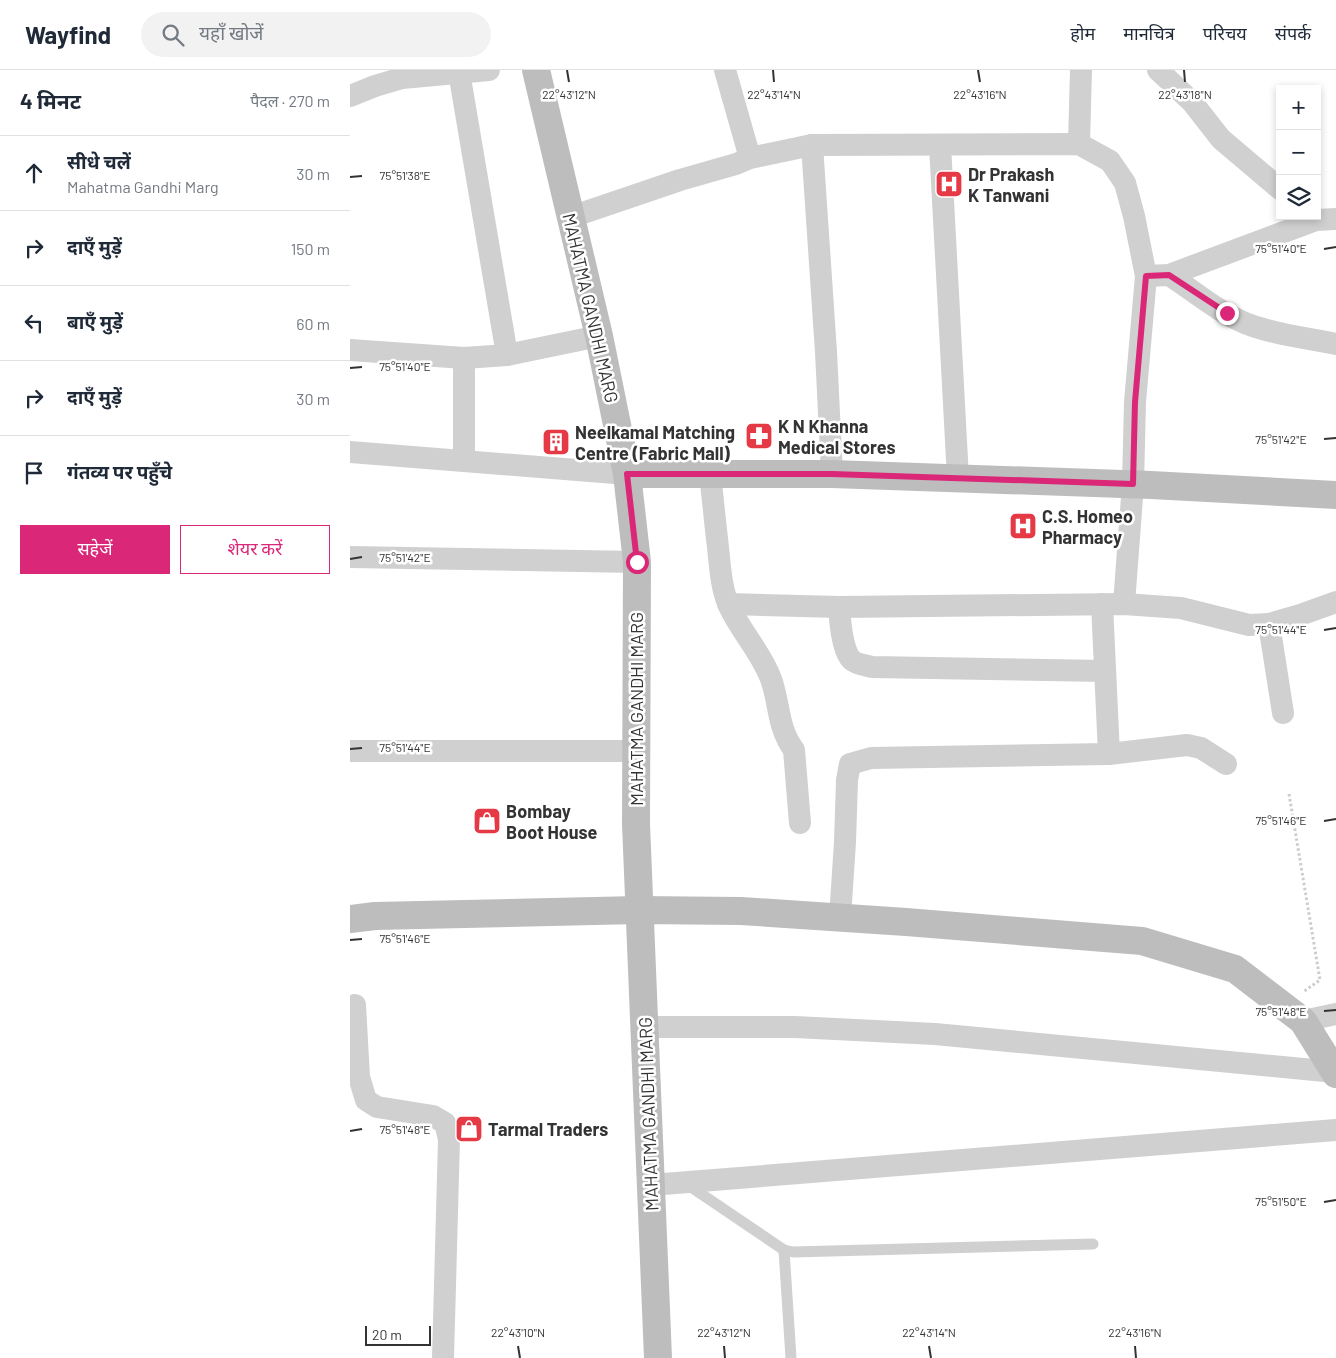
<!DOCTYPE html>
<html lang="hi">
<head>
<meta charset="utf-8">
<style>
	:root { --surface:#fff; --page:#f2f2f3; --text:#1f2937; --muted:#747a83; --line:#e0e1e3; --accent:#db2777 }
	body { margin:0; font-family:Barlow,"Noto Sans Devanagari",sans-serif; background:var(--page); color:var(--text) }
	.controls { position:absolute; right:15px; top:15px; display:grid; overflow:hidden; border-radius:0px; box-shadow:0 2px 8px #0003 }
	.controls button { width:45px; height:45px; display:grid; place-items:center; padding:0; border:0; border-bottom:1px solid var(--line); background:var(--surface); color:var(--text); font:25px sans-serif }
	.scale { position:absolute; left:15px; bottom:12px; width:66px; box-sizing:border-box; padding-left:5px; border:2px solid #333; border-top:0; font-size:14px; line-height:18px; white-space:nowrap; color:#333; -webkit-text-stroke:4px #fff; paint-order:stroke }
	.stop { position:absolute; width:15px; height:15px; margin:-11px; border:4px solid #db2777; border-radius:50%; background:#fff }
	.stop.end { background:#db2777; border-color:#fff; box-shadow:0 1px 5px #0008 }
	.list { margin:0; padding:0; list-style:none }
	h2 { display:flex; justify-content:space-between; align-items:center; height:65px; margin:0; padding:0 20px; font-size:21px }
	h2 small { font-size:16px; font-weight:400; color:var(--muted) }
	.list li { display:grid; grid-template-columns:32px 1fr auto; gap:15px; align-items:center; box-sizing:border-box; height:75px; padding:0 20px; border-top:1px solid var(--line) }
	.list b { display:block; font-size:19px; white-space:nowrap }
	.list p { margin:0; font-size:16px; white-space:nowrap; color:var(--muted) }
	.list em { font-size:16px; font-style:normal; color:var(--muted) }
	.actions { display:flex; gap:10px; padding:15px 20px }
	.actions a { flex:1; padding:11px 0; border:1px solid var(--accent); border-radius:0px; text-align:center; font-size:18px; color:var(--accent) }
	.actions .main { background:var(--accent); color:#fff }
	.icon { flex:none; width:28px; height:28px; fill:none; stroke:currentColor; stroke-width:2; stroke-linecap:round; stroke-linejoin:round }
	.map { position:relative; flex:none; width:986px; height:1288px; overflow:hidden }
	header { display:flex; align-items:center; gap:30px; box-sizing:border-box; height:70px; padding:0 25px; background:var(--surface); border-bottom:1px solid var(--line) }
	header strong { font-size:24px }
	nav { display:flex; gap:28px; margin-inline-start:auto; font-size:18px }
	.search { width:350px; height:45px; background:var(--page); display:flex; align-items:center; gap:12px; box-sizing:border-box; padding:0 18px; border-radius:28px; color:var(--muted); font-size:19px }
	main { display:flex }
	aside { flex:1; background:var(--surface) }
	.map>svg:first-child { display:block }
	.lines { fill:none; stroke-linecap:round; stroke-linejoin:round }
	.path { stroke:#cdcdcd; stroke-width:3; stroke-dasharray:2.5 2.5; stroke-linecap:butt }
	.lane { stroke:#d0d0d0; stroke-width:11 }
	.street { stroke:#d0d0d0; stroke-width:22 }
	.secondary { stroke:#bdbdbd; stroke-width:28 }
	.route { stroke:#db2777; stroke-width:6 }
	.ticks { fill:none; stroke:#333; stroke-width:2 }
	.labels { text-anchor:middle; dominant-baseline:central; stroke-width:5; stroke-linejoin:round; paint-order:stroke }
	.poi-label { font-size:18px; font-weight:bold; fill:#333; stroke:#fff; text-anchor:start }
	.street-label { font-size:18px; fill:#333; stroke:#fff }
	.ticks-label { font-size:12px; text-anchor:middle; fill:#333; stroke:#fff; stroke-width:5; stroke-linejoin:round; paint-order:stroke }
</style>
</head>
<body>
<header>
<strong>Wayfind</strong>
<div class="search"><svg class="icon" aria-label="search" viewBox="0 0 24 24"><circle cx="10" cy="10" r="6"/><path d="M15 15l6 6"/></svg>यहाँ खोजें</div>
<nav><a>होम</a><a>मानचित्र</a><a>परिचय</a><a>संपर्क</a></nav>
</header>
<main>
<aside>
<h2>4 मिनट<small>पैदल · 270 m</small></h2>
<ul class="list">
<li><svg class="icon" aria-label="ahead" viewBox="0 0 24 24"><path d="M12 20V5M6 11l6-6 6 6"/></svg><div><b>सीधे चलें</b><p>Mahatma Gandhi Marg</p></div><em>30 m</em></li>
<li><svg class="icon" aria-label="right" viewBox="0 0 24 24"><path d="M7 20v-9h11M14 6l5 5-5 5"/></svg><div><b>दाएँ मुड़ें</b></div><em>150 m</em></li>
<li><svg class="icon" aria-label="left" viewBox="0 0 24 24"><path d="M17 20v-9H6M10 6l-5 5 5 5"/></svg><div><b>बाएँ मुड़ें</b></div><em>60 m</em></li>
<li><svg class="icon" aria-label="right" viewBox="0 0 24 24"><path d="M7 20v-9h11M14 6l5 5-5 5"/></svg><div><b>दाएँ मुड़ें</b></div><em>30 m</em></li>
<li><svg class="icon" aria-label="arrive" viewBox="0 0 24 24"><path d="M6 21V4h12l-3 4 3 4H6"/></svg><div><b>गंतव्य पर पहुँचे</b></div></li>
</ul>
<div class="actions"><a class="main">सहेजें</a><a>शेयर करें</a></div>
</aside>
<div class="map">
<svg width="986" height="1288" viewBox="0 0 986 1288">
	<rect width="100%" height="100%" fill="#fff"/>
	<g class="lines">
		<polyline class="path" points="939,724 970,910 953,922"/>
		<g class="lane">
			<polyline points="335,1113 434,1180 443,1182 743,1174"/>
			<polyline points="434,1180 441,1288"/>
		</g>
		<g class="street">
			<polyline points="375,0 400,88"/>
			<polyline points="808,0 842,32 871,69 930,119"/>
			<polyline points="109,2 157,285"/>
			<polyline points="0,26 25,16 52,8 139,0"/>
			<polyline points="729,74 731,0"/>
			<polyline points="462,75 476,282 482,404"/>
			<polyline points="590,75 608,408"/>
			<polyline points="221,147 330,110 386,94 400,88 462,75 729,74 760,91 775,113 784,146 796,206 785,332 783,414 774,534"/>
			<path d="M819 205C844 221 868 242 895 253 921 264 958 268 986 274"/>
			<polyline points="796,206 819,205 966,150 986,149"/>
			<polyline points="0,280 114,288 157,285 249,266"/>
			<polyline points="0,382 277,404"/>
			<polyline points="114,391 114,288"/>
			<path d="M360 405C363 429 365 453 368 477 370 496 371 518 379 536 391 562 411 582 421 609 430 634 427 657 444 680L450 753"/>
			<polyline points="0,487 287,492"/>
			<polyline points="378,534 489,537 774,534 831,538 899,555 919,554 950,545 986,532"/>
			<polyline points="752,534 759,684"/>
			<path d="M489 537C490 551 492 577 500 588 504 594 515 595 522 597L755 601"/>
			<polyline points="919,554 933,643"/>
			<polyline points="0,681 286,681"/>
			<polyline points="490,848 495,772 497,710 500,694 521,688 759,684 837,675 851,678 876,694"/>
			<polyline points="5,935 9,1007 16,1030 27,1037 83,1046 95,1053 99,1069 93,1288"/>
			<polyline points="953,951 986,944"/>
			<polyline points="295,957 445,957 585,964 985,1002"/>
			<polyline points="301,1115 986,1060"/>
		</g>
		<g class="secondary">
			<polyline points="186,0 249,266 277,404 287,492 286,754 308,1288"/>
			<polyline points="277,404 482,404 801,415 986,425"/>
			<polyline points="0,849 25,846 288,840 391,841 556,852 792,871 885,899 953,951 986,1004"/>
		</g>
	</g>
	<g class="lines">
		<polyline class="route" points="287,492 277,404 482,404 783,414 785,332 796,206 819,205 877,243"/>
	</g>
	<path class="ticks" d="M217 0 219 12M423 0 424 12M628 0 630 12M834 0 835 12M0 107 12 106M974 179 986 177M0 298 12 297M974 369 986 368M0 489 12 487M974 560 986 558M0 679 12 678M974 751 986 749M0 870 12 869M974 941 986 940M0 1061 12 1059M974 1132 986 1130M168 1276 170 1288M374 1276 375 1288M579 1276 581 1288M785 1276 786 1288"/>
	<defs>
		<symbol id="hospital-square" viewBox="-11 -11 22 22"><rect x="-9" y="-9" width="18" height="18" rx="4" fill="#e63946" stroke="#fff"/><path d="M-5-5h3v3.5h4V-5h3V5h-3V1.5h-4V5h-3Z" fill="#fff"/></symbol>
		<symbol id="pharmacy-square" viewBox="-11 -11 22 22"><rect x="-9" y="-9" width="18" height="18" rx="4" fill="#e63946" stroke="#fff"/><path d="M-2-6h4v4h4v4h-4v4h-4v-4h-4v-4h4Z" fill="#fff"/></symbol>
		<symbol id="building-square" viewBox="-11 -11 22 22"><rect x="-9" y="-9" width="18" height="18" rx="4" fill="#e63946" stroke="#fff"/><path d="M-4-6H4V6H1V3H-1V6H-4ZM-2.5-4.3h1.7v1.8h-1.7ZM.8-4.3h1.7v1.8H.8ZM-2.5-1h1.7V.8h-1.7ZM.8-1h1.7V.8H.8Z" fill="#fff"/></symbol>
		<symbol id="shop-square" viewBox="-11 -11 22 22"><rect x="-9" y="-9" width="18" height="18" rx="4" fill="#e63946" stroke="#fff"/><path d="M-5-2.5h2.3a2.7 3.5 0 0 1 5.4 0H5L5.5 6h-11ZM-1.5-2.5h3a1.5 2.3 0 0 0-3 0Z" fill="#fff"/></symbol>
	</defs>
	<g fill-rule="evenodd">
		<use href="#hospital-square" x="583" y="98" width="32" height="32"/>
		<use href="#pharmacy-square" x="393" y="350" width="32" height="32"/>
		<use href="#building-square" x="190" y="356" width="32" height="32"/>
		<use href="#hospital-square" x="657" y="440" width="32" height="32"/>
		<use href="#shop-square" x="121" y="735" width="32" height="32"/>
		<use href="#shop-square" x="103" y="1043" width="32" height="32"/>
	</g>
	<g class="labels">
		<g class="poi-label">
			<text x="618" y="104">Dr Prakash<tspan x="618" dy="21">K Tanwani</tspan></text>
			<text x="428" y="356">K N Khanna<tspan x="428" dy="21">Medical Stores</tspan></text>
			<text x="225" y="362">Neelkamal Matching<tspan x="225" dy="21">Centre (Fabric Mall)</tspan></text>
			<text x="692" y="446">C.S. Homeo<tspan x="692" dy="21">Pharmacy</tspan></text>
			<text x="156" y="741">Bombay<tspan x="156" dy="21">Boot House</tspan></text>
			<text x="138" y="1059">Tarmal Traders</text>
		</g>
		<g class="street-label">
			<text transform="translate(241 238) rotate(77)">MAHATMA GANDHI MARG</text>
			<text transform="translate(286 639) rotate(-90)">MAHATMA GANDHI MARG</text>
			<text transform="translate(298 1044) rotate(-92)">MAHATMA GANDHI MARG</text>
		</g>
	</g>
	<g class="ticks-label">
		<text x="219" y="29">22°43'12"N</text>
		<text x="424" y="29">22°43'14"N</text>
		<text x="630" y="29">22°43'16"N</text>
		<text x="835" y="29">22°43'18"N</text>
		<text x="55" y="110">75°51'38"E</text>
		<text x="931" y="183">75°51'40"E</text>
		<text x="55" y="301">75°51'40"E</text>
		<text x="931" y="374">75°51'42"E</text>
		<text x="55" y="492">75°51'42"E</text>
		<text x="931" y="564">75°51'44"E</text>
		<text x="55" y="682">75°51'44"E</text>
		<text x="931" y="755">75°51'46"E</text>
		<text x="55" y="873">75°51'46"E</text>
		<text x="931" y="946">75°51'48"E</text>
		<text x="55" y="1064">75°51'48"E</text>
		<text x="931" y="1136">75°51'50"E</text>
		<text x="168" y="1267">22°43'10"N</text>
		<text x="374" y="1267">22°43'12"N</text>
		<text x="579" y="1267">22°43'14"N</text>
		<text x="785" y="1267">22°43'16"N</text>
	</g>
</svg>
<div class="controls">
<button>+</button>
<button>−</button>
<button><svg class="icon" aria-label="layers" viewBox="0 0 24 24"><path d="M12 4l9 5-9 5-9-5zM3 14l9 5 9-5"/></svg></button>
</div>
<div class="scale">20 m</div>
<div class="stop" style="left:287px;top:492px"></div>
<div class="stop end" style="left:877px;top:243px"></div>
</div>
</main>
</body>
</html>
